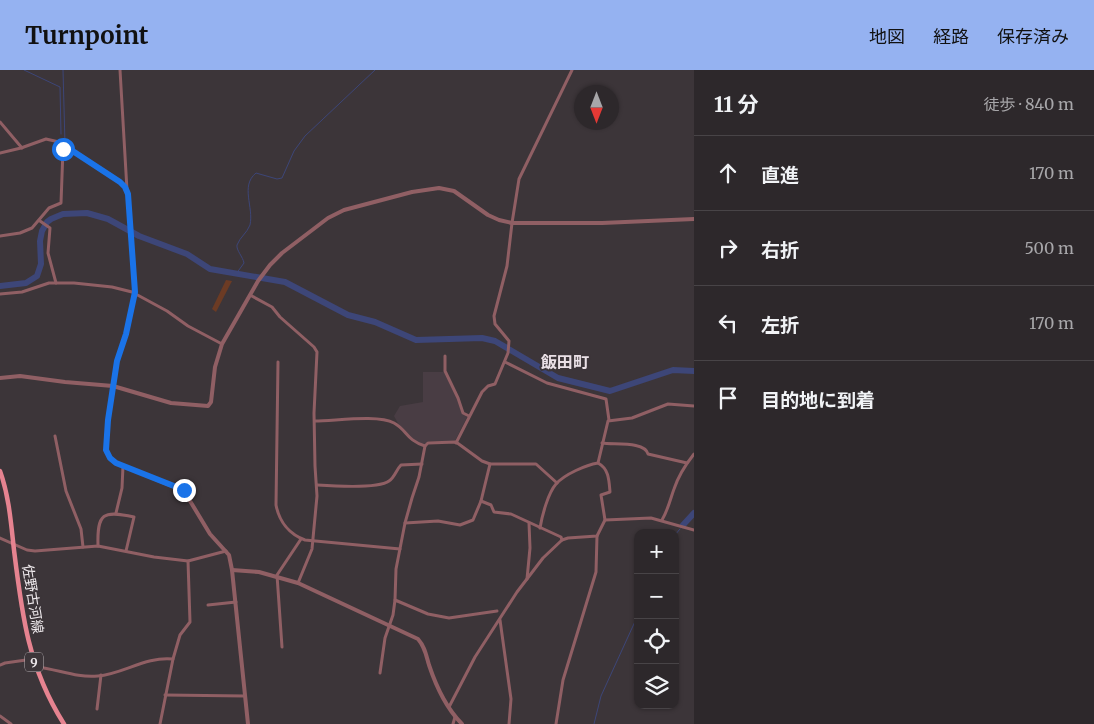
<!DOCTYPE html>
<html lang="ja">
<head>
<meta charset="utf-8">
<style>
	:root { --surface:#2d282b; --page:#393437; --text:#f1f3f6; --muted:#a7a6a9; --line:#484447; --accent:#95b2f1 }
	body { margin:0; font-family:Merriweather,"Noto Sans JP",serif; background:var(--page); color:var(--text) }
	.controls { position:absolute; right:15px; bottom:15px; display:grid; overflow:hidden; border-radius:10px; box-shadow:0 1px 4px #0004 }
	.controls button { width:45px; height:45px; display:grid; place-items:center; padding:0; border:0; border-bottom:1px solid var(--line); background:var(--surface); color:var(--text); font:25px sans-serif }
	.compass { position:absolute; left:574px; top:15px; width:45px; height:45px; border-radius:50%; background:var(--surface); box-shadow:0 1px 4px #0004; rotate:180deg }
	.stop { position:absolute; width:15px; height:15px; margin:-11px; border:4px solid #1a73e8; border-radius:50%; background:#fff }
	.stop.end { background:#1a73e8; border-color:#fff; box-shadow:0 1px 5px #0008 }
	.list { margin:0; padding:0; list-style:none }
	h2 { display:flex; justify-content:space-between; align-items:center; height:65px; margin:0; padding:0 20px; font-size:21px }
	h2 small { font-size:16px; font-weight:400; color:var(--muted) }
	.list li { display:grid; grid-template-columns:32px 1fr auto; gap:15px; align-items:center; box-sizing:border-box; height:75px; padding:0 20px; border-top:1px solid var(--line) }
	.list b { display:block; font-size:19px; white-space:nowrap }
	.list em { font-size:16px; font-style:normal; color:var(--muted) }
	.icon { flex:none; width:28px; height:28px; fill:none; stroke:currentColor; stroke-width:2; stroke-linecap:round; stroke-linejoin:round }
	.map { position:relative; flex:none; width:694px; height:654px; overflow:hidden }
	header { display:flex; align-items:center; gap:30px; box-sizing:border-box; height:70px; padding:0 25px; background:var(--accent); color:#111 }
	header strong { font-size:24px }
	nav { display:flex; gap:28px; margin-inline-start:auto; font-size:18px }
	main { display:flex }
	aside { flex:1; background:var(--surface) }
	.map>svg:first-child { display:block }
	.built { fill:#493d44 }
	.green { fill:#6c3b24 }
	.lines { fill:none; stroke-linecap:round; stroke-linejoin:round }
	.stream { stroke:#3d4678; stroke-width:1 }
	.river { stroke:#3d4678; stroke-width:6 }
	.minor { stroke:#905f64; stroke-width:3 }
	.tertiary { stroke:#905f64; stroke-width:4 }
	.primary { stroke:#e68390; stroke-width:4.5 }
	.route { stroke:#1a73e8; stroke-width:6 }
	.labels { text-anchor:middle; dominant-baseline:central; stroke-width:4; stroke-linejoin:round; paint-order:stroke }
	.shield { fill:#3c3539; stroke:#b9b3b6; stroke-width:1 }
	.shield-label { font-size:12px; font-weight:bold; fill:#eee9ec }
	.street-label { font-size:14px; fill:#eee9ec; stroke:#3c3539 }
	.quarter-label { font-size:16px; font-weight:bold; fill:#eae0e6; stroke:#3c3539 }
</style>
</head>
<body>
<header>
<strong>Turnpoint</strong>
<nav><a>地図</a><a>経路</a><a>保存済み</a></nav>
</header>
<main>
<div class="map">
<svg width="694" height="654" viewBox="0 0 694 654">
	<rect width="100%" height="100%" fill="#3c3539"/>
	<polygon class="built" points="423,302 444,302 457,328 462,344 467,347 455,371 428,371 425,374 417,372 400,357 394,346 400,336 423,332"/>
	<polygon class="green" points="226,210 232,211 216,242 212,239"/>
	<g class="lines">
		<g class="stream">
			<polyline points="24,0 60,17 61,64"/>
			<polyline points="63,0 65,74"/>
			<polyline points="65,78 65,90"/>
			<path d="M236 204 244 193C243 187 236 180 237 175 240 167 247 163 250 155 254 137 240 116 256 103L277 109 282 108 294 81 305 66 375 0"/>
			<polyline points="675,465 680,459"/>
			<polyline points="594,654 601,626 638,545"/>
		</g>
		<g class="river">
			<polyline points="0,216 26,213 37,206 41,194 40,171 42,161 47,152 51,149 63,144 87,143 108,149 139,166 187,184 210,199 285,212 348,245 375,252 416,270 482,268 495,271 558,308 610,321 673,300 694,301"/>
			<polyline points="683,455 694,443"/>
		</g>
		<g class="minor">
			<polyline points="120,0 127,120"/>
			<polyline points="0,52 22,78"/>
			<polyline points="0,83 21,78 46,69 59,72"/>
			<polyline points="40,151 50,158 48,183 56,213"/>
			<polyline points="0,166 20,163 32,158 49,138 61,133 63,79 62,74"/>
			<polyline points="0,224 22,222 49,213 74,213 112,217 132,222 167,241 188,256 222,274"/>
			<polyline points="250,225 272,237 280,247 314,277 317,282 314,343 315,396 317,426 312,479 298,513"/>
			<polyline points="445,286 445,301 458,328 463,343 469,346"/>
			<path d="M278 292 276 435C279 451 289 464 305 470L400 479"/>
			<polyline points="505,292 547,313 606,329 609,350"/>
			<path d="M315 351C335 351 378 344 394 353 407 360 406 370 425 376L428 373 456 372 482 391 490 394H536L557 413"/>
			<polyline points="55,366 66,421 81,459 83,477"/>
			<polyline points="456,373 482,322 488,316 495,314 508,283 509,271 495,254 494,246 507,196 512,153 519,109 572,0"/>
			<path d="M602 373C614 375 645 371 648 384L687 393"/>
			<path d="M598 393C609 399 609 410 610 422L601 425 605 450"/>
			<path d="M317 415C332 416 378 419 389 411 395 407 396 400 401 395L422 394"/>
			<polyline points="481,431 491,435 494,442 511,444 561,467 562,470"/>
			<polyline points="116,443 122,418 123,396"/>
			<path d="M662 450C668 440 670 430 674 419 678 407 686 394 694 384"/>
			<polyline points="405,453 438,451 460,455 473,450 481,431 490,394"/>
			<path d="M540 458C542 446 548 423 556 414 565 404 586 395 598 393L608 351 632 348 668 334 694 336"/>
			<polyline points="0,468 27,480 35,481 98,476 154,487 188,491 226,481"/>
			<path d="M98 476C97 443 103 440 134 447L126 481"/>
			<polyline points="527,509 530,478 529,453"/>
			<polyline points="395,530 396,499 405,453 412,428 419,407 425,376"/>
			<polyline points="208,535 236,532"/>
			<polyline points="500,550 511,629 509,654"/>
			<polyline points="282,577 277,505 301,469"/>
			<polyline points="0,595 5,593 33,589"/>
			<path d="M36 597C58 599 75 608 98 606 123 604 146 586 173 589"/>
			<polyline points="380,603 385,568 393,545 395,530 428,544 449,548 497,541"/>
			<polyline points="165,625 245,626"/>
			<polyline points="449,637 475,587 517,522 543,488 562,470 568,468 597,466 605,450 651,448 694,460"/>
			<polyline points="97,639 101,605"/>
			<polyline points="0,646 11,654"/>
			<polyline points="160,654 173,589 180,565 190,552 188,491"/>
			<polyline points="453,654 455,647"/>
			<polyline points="556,654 563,610 596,502 597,466"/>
		</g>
		<g class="tertiary">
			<polyline points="59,72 120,112 125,117 128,125 135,222 126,265 117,291 108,350 106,380 110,388 116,393 184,421 210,464 229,485 232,500 248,654"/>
			<polyline points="0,308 20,306 65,312 113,316 171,333 208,336 211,332 215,297 222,274 258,211 270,195 282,183 328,148 344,140 412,122 439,118 454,121 488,145 499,150 512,153 602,153 694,149"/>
			<path d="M232 500 259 502 298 513 418 569C425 577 426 585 429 595 436 616 446 638 462 654"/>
		</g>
		<path class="primary" d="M0 401C9 426 11 453 14 480 22 545 28 597 64 654"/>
	</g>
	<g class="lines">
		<polyline class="route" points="63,79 62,74 120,112 125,117 128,124 135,222 126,264 117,291 108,350 106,380 110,388 116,393 184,420"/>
	</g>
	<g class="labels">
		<rect class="shield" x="25" y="582.5" width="18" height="19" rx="4"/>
		<g class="shield-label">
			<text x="34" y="592">9</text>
		</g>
		<g class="street-label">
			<text transform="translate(33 529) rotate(81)">佐野古河線</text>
		</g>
		<g class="quarter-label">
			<text x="565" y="292">飯田町</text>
		</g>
	</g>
</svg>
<div class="controls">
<button>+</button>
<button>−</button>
<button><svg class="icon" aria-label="locate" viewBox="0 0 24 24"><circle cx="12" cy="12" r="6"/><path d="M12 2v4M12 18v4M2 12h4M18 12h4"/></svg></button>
<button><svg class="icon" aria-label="layers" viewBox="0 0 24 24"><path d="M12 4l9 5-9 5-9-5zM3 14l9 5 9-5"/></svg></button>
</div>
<svg class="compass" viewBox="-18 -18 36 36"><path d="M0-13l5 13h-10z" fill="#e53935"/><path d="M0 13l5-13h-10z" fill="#a7a6a9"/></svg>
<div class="stop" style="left:63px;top:79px"></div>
<div class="stop end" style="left:184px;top:420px"></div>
</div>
<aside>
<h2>11 分<small>徒歩 · 840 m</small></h2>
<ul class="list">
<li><svg class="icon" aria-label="ahead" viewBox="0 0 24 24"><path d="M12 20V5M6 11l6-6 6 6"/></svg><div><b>直進</b></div><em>170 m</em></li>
<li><svg class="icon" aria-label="right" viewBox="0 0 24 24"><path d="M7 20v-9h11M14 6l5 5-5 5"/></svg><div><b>右折</b></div><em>500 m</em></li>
<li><svg class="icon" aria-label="left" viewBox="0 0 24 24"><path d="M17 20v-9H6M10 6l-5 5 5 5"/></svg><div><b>左折</b></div><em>170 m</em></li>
<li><svg class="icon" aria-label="arrive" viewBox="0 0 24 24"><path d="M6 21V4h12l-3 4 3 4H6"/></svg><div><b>目的地に到着</b></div></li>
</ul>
</aside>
</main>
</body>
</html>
